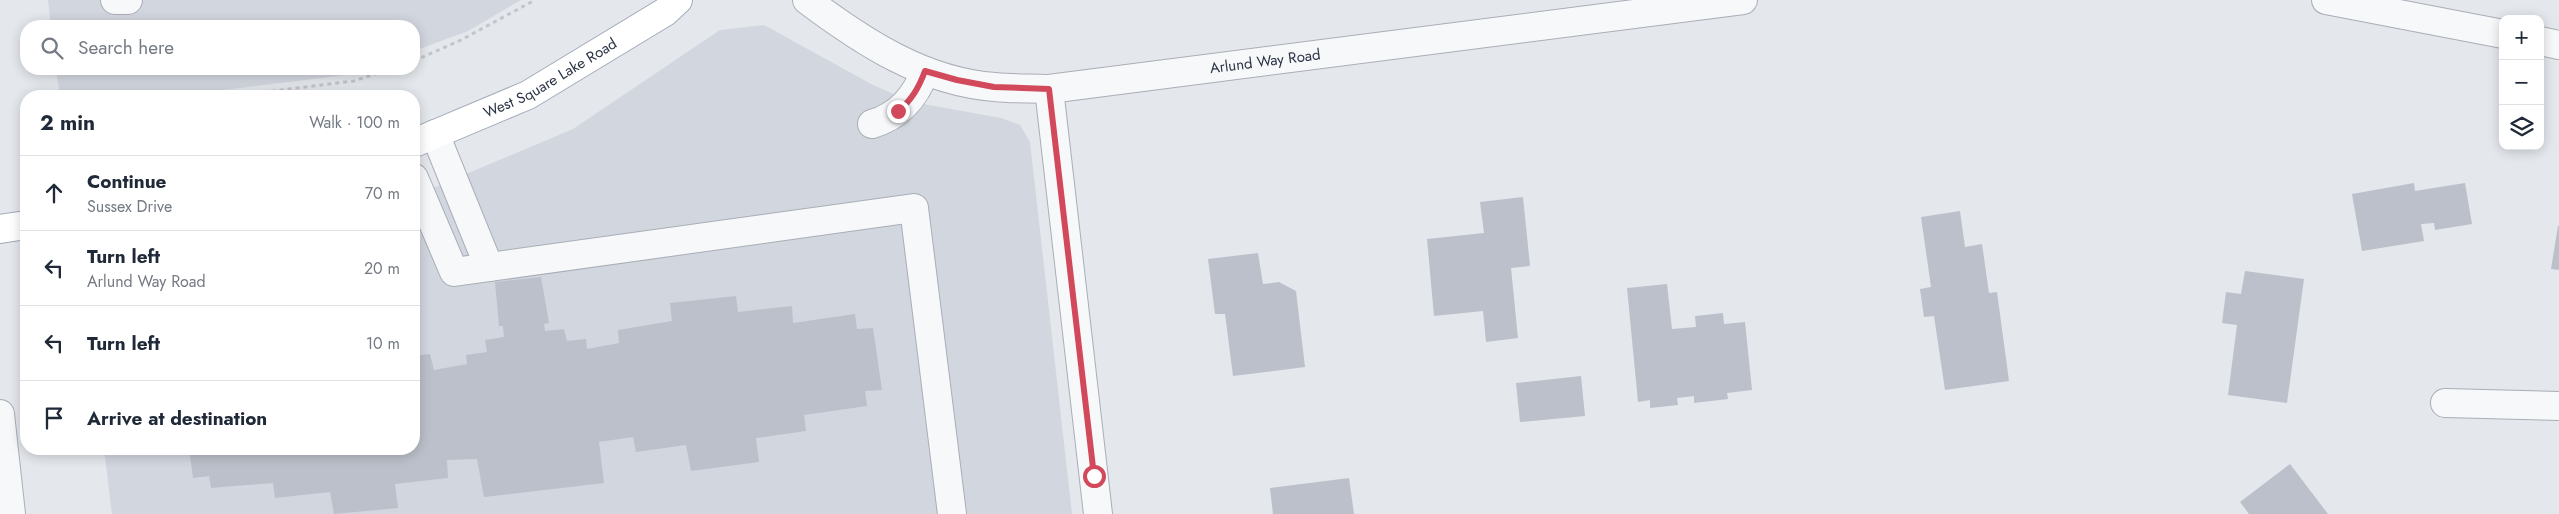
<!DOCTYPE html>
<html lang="en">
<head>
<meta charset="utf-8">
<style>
	:root { --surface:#fff; --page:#f6f6f7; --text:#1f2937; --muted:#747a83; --line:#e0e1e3 }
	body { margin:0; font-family:Jost,sans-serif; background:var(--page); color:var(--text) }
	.controls { position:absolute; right:15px; top:15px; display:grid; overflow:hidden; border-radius:10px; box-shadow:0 2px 12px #0003 }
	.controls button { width:45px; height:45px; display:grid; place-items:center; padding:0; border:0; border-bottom:1px solid var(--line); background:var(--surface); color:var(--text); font:25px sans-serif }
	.stop { position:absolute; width:15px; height:15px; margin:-11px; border:4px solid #d1495b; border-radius:50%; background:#fff }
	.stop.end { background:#d1495b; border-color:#fff; box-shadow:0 1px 5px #0008 }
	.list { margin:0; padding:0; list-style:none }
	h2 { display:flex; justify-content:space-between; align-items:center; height:65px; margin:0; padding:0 20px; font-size:21px }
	h2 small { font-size:16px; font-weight:400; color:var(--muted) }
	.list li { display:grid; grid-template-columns:32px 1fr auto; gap:15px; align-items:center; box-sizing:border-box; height:75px; padding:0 20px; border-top:1px solid var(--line) }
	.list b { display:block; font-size:19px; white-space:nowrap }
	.list p { margin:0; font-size:16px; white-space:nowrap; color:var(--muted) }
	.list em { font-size:16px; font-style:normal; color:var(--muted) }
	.icon { flex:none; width:28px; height:28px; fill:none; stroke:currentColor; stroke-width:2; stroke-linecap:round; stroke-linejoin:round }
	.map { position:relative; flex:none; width:2559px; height:514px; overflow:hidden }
	.search { position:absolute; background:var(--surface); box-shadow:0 2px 12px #0003; left:20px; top:20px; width:400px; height:55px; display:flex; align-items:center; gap:12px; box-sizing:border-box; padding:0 18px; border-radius:20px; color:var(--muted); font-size:19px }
	.panel { position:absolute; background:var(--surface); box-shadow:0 2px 12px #0003; left:20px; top:90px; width:400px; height:365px; border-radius:20px }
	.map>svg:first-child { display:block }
	.built { fill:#d2d6de }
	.building { fill:#bbc0ca }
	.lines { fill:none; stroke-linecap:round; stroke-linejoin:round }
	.minor-casing { stroke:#a9aeb7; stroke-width:30 }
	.major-casing { stroke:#a3abb8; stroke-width:30 }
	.path { stroke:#c2c5cb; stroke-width:3; stroke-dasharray:4 4; stroke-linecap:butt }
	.minor { stroke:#f7f8fa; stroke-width:28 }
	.major { stroke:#fff; stroke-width:28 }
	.route { stroke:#d1495b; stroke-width:6 }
	.labels { text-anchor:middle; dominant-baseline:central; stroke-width:4; stroke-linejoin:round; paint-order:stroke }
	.street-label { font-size:15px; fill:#2b3445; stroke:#f4f6f9 }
</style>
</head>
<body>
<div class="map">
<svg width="2559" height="514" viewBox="0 0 2559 514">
	<rect width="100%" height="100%" fill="#e4e7ec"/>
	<g class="built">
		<polygon points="48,0 521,0 468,31 414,51 414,26 51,26"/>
		<polygon points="764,25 873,85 912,102 1001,118 1020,125 1030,142 1072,514 112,514 104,449 414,449 414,196 573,129 720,30"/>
		<polygon points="56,69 363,69 345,75 174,96 60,96"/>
	</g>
	<g class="building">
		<polygon points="2414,183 2415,191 2465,183 2472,224 2435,230 2434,223 2421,224 2424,241 2362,251 2352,194"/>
		<polygon points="1523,197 1530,266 1511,268 1518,338 1486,342 1483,311 1434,316 1427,239 1484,233 1480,202"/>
		<polygon points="1960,211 1965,247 1982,244 1989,293 1997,292 2009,381 1945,390 1934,316 1924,317 1920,289 1931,287 1921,217"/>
		<polygon points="2558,226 2559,226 2559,270 2551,269"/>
		<polygon points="1258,253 1263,284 1279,282 1296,291 1305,367 1233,376 1225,314 1215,314 1208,259"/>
		<polygon points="2245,271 2304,279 2287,403 2228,395 2237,325 2222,323 2226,292 2241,294"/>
		<polygon points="541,277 549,323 544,324 545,331 564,329 567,341 586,339 587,349 619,343 618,330 672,321 670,303 736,296 738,312 792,306 793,323 855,314 857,329 873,328 882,390 865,391 867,406 804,415 806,431 756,438 759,462 691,471 686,445 636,452 633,437 599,442 604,483 484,497 477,459 447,460 448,478 395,484 398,508 334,514 330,492 275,498 273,483 211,488 209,476 193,478 189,449 414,449 414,356 430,354 434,370 467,364 466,355 487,352 485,340 504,337 503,326 499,326 495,282"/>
		<polygon points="1667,284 1672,329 1696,327 1695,316 1723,313 1724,324 1745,322 1752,390 1727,393 1728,399 1694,403 1694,396 1677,398 1678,405 1650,408 1650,400 1638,402 1627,288"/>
		<polygon points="1581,376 1585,416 1520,422 1516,383"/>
		<polygon points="2290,464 2328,514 2249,514 2240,502"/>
		<polygon points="1349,478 1354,514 1273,514 1270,488"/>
	</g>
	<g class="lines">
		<defs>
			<g id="minor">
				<polyline points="115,0 128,0"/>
				<path id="s1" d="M807 0C863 42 924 82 995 87 1013 89 1031 88 1049 89L1743 0"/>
				<polyline points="2326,0 2503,34"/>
				<polyline points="2540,41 2559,45"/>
				<polyline points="1049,89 1098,514"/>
				<path d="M872 124C899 116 916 96 925 71"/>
				<polyline points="435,134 489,267"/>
				<polyline points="414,178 454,272 914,208 952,514"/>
				<polyline points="2445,403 2559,406"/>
				<polyline points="0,414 11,514"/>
			</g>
			<g id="major">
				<path id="s2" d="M414 143 528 95 665 12 678 0"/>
				<polyline points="0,229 26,225"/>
			</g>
		</defs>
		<use href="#minor" class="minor-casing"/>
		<use href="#major" class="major-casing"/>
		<g class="path">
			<polyline points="414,61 461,40 535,0"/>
			<polyline points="232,96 354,81 390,69"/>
		</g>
		<use href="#minor" class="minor"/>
		<use href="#major" class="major"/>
	</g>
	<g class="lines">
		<path class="route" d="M898 111C912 100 919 87 925 71L957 80 994 87 1049 89 1094 476"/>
	</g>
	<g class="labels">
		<g class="street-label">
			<text stroke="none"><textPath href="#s1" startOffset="482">Arlund Way Road</textPath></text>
			<text stroke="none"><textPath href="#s2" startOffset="151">West Square Lake Road</textPath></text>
		</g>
	</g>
</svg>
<div class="controls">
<button>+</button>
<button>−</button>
<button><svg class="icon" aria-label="layers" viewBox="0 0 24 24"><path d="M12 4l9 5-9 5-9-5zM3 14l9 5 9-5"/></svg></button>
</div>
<div class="stop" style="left:1094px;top:476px"></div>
<div class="stop end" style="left:898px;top:111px"></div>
<div class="search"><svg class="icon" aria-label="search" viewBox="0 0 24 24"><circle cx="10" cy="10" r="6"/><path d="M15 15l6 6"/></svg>Search here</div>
<section class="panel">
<h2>2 min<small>Walk · 100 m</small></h2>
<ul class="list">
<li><svg class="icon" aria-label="ahead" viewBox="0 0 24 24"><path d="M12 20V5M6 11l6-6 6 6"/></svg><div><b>Continue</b><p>Sussex Drive</p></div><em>70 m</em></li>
<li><svg class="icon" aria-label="left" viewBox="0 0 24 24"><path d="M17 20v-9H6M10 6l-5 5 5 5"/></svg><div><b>Turn left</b><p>Arlund Way Road</p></div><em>20 m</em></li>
<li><svg class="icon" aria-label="left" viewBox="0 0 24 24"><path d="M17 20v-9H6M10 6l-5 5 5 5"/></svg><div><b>Turn left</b></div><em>10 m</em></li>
<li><svg class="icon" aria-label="arrive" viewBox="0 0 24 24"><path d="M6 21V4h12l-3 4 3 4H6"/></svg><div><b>Arrive at destination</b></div></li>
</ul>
</section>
</div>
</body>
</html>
